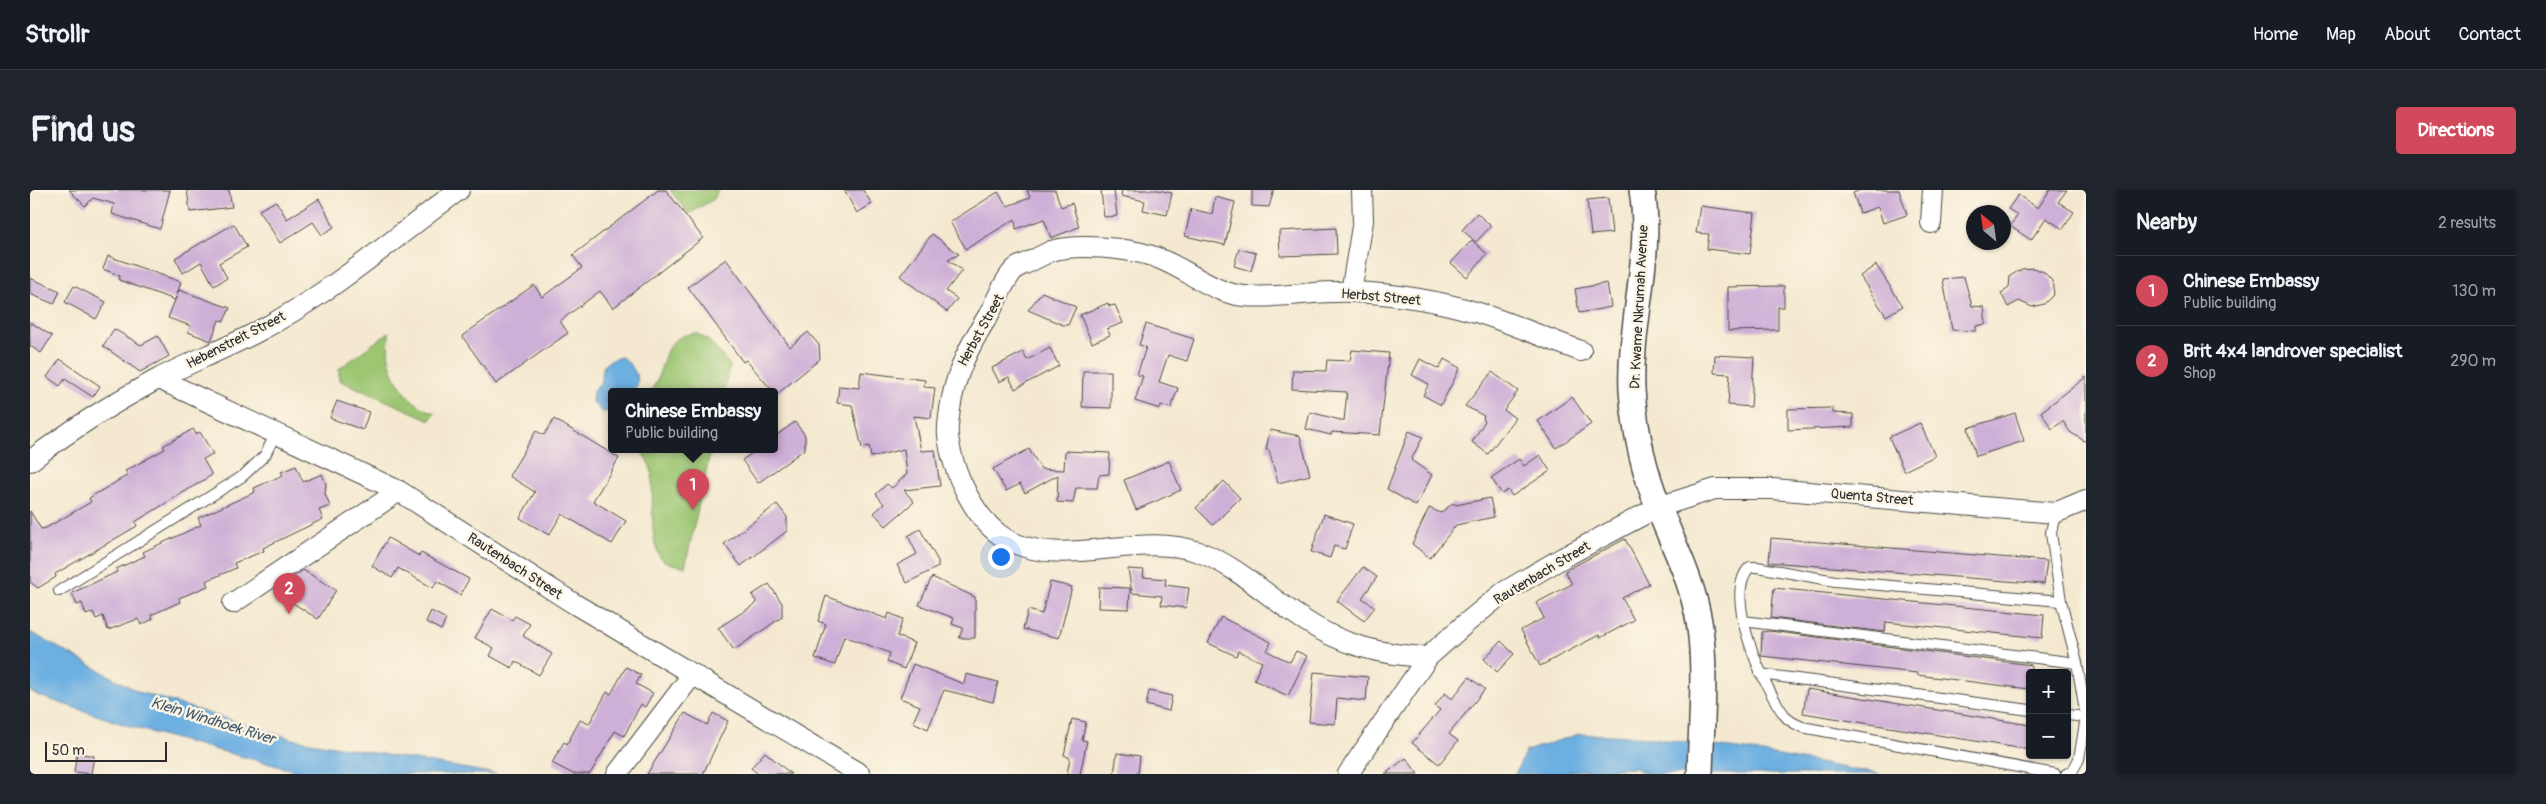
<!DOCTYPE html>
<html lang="en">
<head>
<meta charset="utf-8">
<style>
	:root { --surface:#171b24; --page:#20242c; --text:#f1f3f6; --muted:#9ea1a6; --line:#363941; --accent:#d1495b }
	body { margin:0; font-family:Pangolin,sans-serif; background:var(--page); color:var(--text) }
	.controls { position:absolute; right:15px; bottom:15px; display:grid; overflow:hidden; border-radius:5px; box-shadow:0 1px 4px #0004 }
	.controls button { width:45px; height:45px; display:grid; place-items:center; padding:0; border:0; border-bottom:1px solid var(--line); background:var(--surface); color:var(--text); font:25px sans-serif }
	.compass { position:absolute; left:1936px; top:15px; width:45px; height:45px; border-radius:50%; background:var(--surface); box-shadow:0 1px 4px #0004; rotate:331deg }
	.scale { position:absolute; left:15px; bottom:12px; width:122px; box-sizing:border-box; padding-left:5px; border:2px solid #2b2b2b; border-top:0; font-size:14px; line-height:18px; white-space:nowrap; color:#2b2b2b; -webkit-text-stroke:4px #fcf5e5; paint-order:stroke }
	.you { position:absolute; left:970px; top:366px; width:18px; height:18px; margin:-12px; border:4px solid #fff; border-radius:50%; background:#1a73e8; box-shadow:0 0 0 8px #1a73e833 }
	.badge { display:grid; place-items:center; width:32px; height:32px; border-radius:50%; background:var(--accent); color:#fff; font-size:16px; font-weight:700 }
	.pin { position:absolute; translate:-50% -41px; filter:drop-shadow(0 1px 2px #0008) }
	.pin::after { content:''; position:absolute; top:26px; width:18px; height:15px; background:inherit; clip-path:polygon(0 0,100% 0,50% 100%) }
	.popup { position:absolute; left:578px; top:198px; width:170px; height:65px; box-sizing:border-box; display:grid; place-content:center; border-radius:5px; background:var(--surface); filter:drop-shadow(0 1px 4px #0005); font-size:16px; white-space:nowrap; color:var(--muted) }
	.popup b { font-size:19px; color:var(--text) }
	.popup::after { content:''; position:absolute; left:50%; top:100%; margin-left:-10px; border:10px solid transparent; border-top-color:var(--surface) }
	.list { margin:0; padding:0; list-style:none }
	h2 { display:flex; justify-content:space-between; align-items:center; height:65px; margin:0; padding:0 20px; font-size:21px }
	h2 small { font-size:16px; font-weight:400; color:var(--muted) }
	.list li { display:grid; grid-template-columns:32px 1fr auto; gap:15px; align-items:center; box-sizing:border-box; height:70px; padding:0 20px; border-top:1px solid var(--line) }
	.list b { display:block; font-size:19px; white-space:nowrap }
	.list p { margin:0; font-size:16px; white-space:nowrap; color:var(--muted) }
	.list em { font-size:16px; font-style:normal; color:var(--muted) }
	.map { position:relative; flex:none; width:2056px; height:584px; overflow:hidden; border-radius:5px }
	header { display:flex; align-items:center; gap:30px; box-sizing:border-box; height:70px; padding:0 25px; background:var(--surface); border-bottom:1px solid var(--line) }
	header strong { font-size:24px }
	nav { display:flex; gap:28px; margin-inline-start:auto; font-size:18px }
	.intro { display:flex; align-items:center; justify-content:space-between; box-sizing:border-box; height:120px; padding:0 30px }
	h1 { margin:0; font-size:35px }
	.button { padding:12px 22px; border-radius:5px; background:var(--accent); color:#fff; font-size:18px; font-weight:700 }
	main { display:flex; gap:30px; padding:0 30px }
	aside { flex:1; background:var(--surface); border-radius:5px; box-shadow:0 1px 4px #0004 }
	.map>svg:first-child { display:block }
	.green { fill:#9cc672; stroke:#64784e }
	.water { fill:#6cafe1; stroke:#4c6d86 }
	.building { fill:#ceafd7 }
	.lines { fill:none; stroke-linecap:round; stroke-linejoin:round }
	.service-casing { stroke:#494844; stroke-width:12 }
	.minor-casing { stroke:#494844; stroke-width:22 }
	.tertiary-casing { stroke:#494844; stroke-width:28 }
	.service { stroke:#fff; stroke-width:10 }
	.minor { stroke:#fff; stroke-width:20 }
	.tertiary { stroke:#fff; stroke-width:25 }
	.labels { text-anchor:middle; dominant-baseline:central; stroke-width:5; stroke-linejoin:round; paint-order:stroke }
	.street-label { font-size:14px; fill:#2b2b2b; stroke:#fcf5e5 }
	.water-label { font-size:15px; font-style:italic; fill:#42596b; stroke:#fcf5e5 }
</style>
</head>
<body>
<header>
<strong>Strollr</strong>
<nav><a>Home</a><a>Map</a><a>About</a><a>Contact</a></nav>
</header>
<div class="intro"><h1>Find us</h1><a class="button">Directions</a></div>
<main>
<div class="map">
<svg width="2056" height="584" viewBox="0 0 2056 584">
	<rect width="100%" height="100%" fill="#fcf5e5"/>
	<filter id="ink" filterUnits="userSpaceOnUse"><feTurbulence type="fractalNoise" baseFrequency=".02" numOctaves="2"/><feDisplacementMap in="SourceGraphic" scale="10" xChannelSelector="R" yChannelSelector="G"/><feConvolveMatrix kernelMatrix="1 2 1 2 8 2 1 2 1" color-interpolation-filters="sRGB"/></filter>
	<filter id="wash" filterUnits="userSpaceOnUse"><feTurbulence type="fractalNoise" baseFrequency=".0096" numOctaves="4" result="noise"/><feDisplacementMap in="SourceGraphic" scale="20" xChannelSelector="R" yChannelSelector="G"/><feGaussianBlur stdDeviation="1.12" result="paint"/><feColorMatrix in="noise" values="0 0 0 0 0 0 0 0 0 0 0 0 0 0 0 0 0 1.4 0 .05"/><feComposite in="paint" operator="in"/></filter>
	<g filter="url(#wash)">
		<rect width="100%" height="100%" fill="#f4e9d0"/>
		<g class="green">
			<polygon points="640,0 688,0 684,9 659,24"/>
			<path d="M359 142C359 152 357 164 360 173 366 195 383 217 405 223L400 230 309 190V179Z"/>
			<path d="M666 143 678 150 700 175 694 201H621C638 176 628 147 666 143Z"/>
			<path d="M610 259H681L655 377C648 375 638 374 633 370 617 357 625 300 621 279 619 272 613 265 610 259Z"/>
		</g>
		<g class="water">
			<path d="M591 167C601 172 619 197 598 201 593 202 587 201 582 201V221L572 222 562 212 563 201 572 192C569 177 576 170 591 167Z"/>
			<polygon points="0,442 109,502 263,549 467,584 277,584 105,538 9,506 0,501"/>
			<polygon points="1549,544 1606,546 1716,560 1849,584 1619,584 1604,578 1541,581 1534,584 1485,584 1496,561"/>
		</g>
		<g id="blocks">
			<g class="building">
				<polygon points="39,0 140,0 130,39 82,24 84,14 63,8 55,16"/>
				<polygon points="157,0 199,0 202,17 160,22"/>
				<polygon points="628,0 636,0 673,48 583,118 570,101 530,131 538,143 466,194 432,146 504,95 512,107 552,78 543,65"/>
				<polygon points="814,0 833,0 842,14 827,23"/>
				<polygon points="997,0 1025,0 1031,17 1042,13 1049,37 1021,48 1014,29 986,39 985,29 936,59 920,32 968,2 977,16 1000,8"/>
				<polygon points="1071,0 1084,0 1087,26 1074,27"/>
				<polygon points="1092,0 1128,0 1142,3 1137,25 1113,20 1115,11 1091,6"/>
				<polygon points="1222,0 1244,0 1239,17 1222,16"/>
				<polygon points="1831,0 1869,0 1877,25 1853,33 1848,17 1830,23 1823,3"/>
				<polygon points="2020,0 2037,0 2028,12 2044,22 2033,39 2016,28 2001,50 1980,36 1988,25 1978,19 1988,5 2008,18"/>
				<polygon points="1185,7 1205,12 1195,55 1155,46 1161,19 1182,24"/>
				<polygon points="1578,8 1582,43 1561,45 1557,10"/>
				<polygon points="289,9 304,37 292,45 283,32 250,53 229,20 246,11 257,29"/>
				<polygon points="1670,16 1725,23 1720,64 1677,59 1679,44 1666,43"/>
				<polygon points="1447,23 1461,36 1446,52 1432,40"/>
				<polygon points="204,34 217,57 189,73 197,88 184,96 171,72 153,83 145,68"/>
				<polygon points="1306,38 1307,64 1250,66 1249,41"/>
				<polygon points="902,44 929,64 918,70 932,80 916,101 927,109 917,122 870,86"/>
				<polygon points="1442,50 1457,64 1437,87 1421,73"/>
				<polygon points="1209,59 1226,63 1221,81 1204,76"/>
				<polygon points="78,66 151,92 145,110 89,90 90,86 73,79"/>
				<polygon points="696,69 760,157 778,142 789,155 790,169 746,205 716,170 713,172 658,97"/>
				<polygon points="1846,75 1873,116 1856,126 1830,86"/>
				<polygon points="2003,78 2014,82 2022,91 2024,104 2014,114 2002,117 1989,111 1978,117 1971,103 1979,98 1980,86 1992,79"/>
				<polygon points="1934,87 1942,116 1954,117 1956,134 1946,136 1946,141 1922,140 1913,89"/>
				<polygon points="0,88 30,101 24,114 0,104"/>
				<polygon points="1577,93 1581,117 1549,123 1545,99"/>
				<polygon points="44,96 76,112 66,129 35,112"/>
				<polygon points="1754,96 1754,117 1748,117 1748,140 1698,141 1698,97"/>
				<polygon points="149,100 200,118 194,131 189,130 181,151 158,142 161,136 138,128"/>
				<polygon points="1012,102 1046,117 1038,135 1033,135 998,120"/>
				<polygon points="1078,113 1079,116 1085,115 1093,133 1077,139 1080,145 1062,153 1050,125"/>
				<polygon points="0,132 22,146 11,163 0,156"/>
				<polygon points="1116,134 1164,149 1157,171 1138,165 1129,192 1148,198 1141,218 1131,215 1130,219 1105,211 1113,186 1107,185 1116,157 1109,155"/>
				<polygon points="84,139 111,155 128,146 139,166 110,182 73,156"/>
				<polygon points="1020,158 1029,176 985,199 979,187 969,192 962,178 993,162 997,170"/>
				<polygon points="1322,160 1359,163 1350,245 1302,242 1301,245 1276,239 1280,222 1314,231 1317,202 1262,199 1263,180 1296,181 1297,170 1320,171"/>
				<polygon points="1685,165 1724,167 1721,217 1698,215 1700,184 1684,183"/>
				<polygon points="30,169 70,196 63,207 35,189 30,196 17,187"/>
				<polygon points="1390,169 1409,179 1414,169 1430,178 1411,215 1393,205 1399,194 1382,185"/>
				<polygon points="1053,181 1081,181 1081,218 1052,217"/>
				<polygon points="831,182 895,190 894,197 905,198 901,228 884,226 891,261 905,260 910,296 874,300 884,312 856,336 844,323 854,314 846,304 857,294 862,298 877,284 874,259 841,267 839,256 832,258 822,215 807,213 809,196 829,198"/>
				<polygon points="1462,182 1488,201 1474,220 1485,228 1458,264 1442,252 1455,231 1453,229 1454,226 1435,216"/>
				<polygon points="2056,187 2056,252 2040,242 2033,231 2022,239 2011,222"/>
				<polygon points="1542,207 1561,234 1526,258 1508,231"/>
				<polygon points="307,211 339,222 333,240 300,228"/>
				<polygon points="1803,218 1803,223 1823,224 1823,237 1758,240 1758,219"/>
				<polygon points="1985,223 1994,251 1946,266 1938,238"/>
				<polygon points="524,229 589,268 563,311 596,331 582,354 532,324 519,345 490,328 505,302 479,286 506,241 514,245"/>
				<polygon points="765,232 775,245 775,259 728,293 712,270 728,259 744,259 744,247"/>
				<polygon points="1890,233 1905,266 1874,281 1859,247"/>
				<polygon points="163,239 166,244 170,242 183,264 173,269 182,285 105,332 107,336 25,384 26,387 13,395 8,398 0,392 0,321 11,339 16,338 61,312 59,308 98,285 95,281 135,259 133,256"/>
				<polygon points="1240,240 1270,246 1280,285 1248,293 1239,260 1236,260"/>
				<polygon points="1379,241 1393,247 1381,270 1402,285 1386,316 1357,299"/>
				<polygon points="999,259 1011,279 1034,280 1035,261 1080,263 1079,284 1069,285 1067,298 1046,298 1043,313 1027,312 1028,285 995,303 990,294 976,301 963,279"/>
				<polygon points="1510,265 1520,281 1482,306 1478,300 1472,304 1461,288 1489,269 1494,276"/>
				<polygon points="1139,271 1151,300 1106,320 1094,290"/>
				<polygon points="266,276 273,292 292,284 296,294 295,304 300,316 289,320 293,329 233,358 234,361 204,373 206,378 176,391 178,396 149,408 150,412 121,425 123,429 111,435 108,429 78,440 73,426 66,429 63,422 56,425 52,413 47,415 42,403 87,382 86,379 115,366 113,362 171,335 168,328 225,302 224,298 253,285 251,282"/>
				<polygon points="1194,291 1210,308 1183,335 1166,318"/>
				<polygon points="1460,308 1464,327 1426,335 1400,368 1382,354 1399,318 1411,323 1423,313 1426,315"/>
				<polygon points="747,314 757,327 757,341 711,376 694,354"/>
				<polygon points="1294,324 1323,334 1315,359 1304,356 1300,368 1281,362"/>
				<polygon points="890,339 908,371 908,377 877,393 867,375 887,364 878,346"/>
				<polygon points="358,348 389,366 391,363 439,389 430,405 407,391 403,398 368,378 362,388 342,376"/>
				<polygon points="1741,348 2017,371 2014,394 1739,372"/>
				<polygon points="1595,349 1619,394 1592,408 1604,430 1570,448 1569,445 1510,476 1491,440 1514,428 1506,413 1542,394 1535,381"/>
				<polygon points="1333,377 1347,387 1332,408 1345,417 1334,431 1307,411"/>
				<polygon points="1098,379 1114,380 1113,387 1136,389 1135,395 1159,398 1156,418 1131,415 1132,406 1102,403"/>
				<polygon points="273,380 306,400 288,429 258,410 267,395 260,390"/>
				<polygon points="902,387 945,407 945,448 929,448 933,438 922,434 924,428 889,415"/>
				<polygon points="1020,392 1042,397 1029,448 993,439 998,420 1012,424"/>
				<polygon points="739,394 752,413 752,427 704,460 688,438 727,413 722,405"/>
				<polygon points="1069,397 1100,398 1099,419 1068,418"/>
				<polygon points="1744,398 2014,425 2012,448 1856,432 1855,442 1741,428"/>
				<polygon points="796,406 857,429 859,423 873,429 867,446 884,453 874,479 857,472 860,463 814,446 805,475 785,468 796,434 788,431"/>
				<polygon points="462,419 482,430 485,426 500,434 493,446 522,464 509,485 485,471 482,478 460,466 464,458 445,448"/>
				<polygon points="401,421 416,429 411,440 396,432"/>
				<polygon points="1191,427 1241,452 1237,461 1260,472 1266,461 1277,466 1258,506 1224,490 1232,472 1208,461 1206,466 1178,453"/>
				<polygon points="1740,441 2001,475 1999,499 1887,485 1887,483 1731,466 1732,442"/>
				<polygon points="1471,451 1484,464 1467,482 1454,469"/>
				<polygon points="883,474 934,494 936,484 968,492 963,512 914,500 898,539 883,532 890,516 870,508"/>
				<polygon points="596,477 611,485 606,494 623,503 615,517 611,514 594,546 585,541 560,584 543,584 522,573 534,552 537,554 550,530 559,534 577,502 581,504"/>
				<polygon points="1284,482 1338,487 1336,511 1307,508 1305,534 1279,532"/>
				<polygon points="1439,487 1455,499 1419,544 1428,551 1409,574 1382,553 1410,520 1405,516 1415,503 1422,509"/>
				<polygon points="1777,499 2000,535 2000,560 1773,523"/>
				<polygon points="1119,501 1142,506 1139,521 1116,515"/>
				<polygon points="655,523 677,535 683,523 698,531 673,584 617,584"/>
				<polygon points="1042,529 1056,532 1052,550 1057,551 1050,584 1037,584 1040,568 1034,565"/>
				<polygon points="735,562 761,584 728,584 721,578"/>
				<polygon points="47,563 64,566 61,584 44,582"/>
				<polygon points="1087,563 1110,566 1108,584 1084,584"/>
				<polygon points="1376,568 1388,584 1355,584"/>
			</g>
		</g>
	</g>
	<g filter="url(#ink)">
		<use href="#blocks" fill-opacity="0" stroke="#494844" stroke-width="1"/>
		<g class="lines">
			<defs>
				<g id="service">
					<polyline points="2025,323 2021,343 2031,411 2047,473 2056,527 2049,569 2043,580 2036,584"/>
					<polyline points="29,401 213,286 235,265 245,245"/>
					<polyline points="1713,431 2047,473"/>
					<polyline points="1730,484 2000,520"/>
					<polyline points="2037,525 2056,527"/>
					<path d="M2025 584 1772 537C1766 534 1760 532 1756 527 1735 501 1691 404 1720 377H1727L1805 391 2031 411"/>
				</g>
				<g id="minor">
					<polyline points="1901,33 1903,0"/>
					<polyline points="1321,102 1333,31 1332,0"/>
					<polyline points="129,189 369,301 543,413 830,584"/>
					<path d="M0 271C40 240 83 213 128 189 160 172 195 159 227 142 300 104 364 48 429 0"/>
					<polyline points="203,413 369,301"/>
					<path d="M1398 467C1351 465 1310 455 1271 428 1237 406 1207 376 1169 362 1107 340 1032 381 976 349 945 331 922 281 918 246 917 237 919 228 920 219 925 184 939 156 958 126 965 114 975 88 985 79 988 76 993 75 997 73 1005 69 1013 65 1021 61 1046 53 1097 58 1122 66 1154 76 1181 103 1214 106 1251 109 1287 100 1323 102 1364 104 1410 111 1449 123 1484 134 1517 149 1551 161"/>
					<polyline points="587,584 663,484"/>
					<polyline points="1318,584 1398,467 1435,434 1474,402 1534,367 1628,317 1685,299 1743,299 2025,323 2056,310"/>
				</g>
				<path id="tertiary" d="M1612 0C1623 66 1599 134 1602 200 1605 240 1614 282 1629 318 1642 352 1658 382 1666 417 1678 464 1671 535 1670 584"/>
			</defs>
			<use href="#service" class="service-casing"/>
			<use href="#minor" class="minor-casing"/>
			<use href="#tertiary" class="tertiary-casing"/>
			<use href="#service" class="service"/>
			<use href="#minor" class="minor"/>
			<use href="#tertiary" class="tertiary"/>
		</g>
	</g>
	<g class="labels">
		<g class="street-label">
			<text transform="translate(1351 107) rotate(5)">Herbst Street</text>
			<text transform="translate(1609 117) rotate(-87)">Dr. Kwame Nkrumah Avenue</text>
			<text transform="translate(951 140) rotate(-61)">Herbst Street</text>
			<text transform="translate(206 150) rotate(-27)">Hebenstreit Street</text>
			<text transform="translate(1842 307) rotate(5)">Quenta Street</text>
			<text transform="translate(485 376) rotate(33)">Rautenbach Street</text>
			<text transform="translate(1512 383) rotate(-31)">Rautenbach Street</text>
		</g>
		<g class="water-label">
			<text transform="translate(183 531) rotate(17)">Klein Windhoek River</text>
		</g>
	</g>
</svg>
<div class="controls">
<button>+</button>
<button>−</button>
</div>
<svg class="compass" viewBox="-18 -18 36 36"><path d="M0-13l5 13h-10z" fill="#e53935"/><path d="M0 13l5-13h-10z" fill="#9ea1a6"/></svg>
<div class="scale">50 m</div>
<div class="you"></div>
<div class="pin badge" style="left:663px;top:320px">1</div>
<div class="popup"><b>Chinese Embassy</b>Public building</div>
<div class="pin badge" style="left:259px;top:424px">2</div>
</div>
<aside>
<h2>Nearby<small>2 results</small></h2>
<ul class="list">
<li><span class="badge">1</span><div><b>Chinese Embassy</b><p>Public building</p></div><em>130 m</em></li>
<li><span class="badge">2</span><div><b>Brit 4x4 landrover specialist</b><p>Shop</p></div><em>290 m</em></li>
</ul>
</aside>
</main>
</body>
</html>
